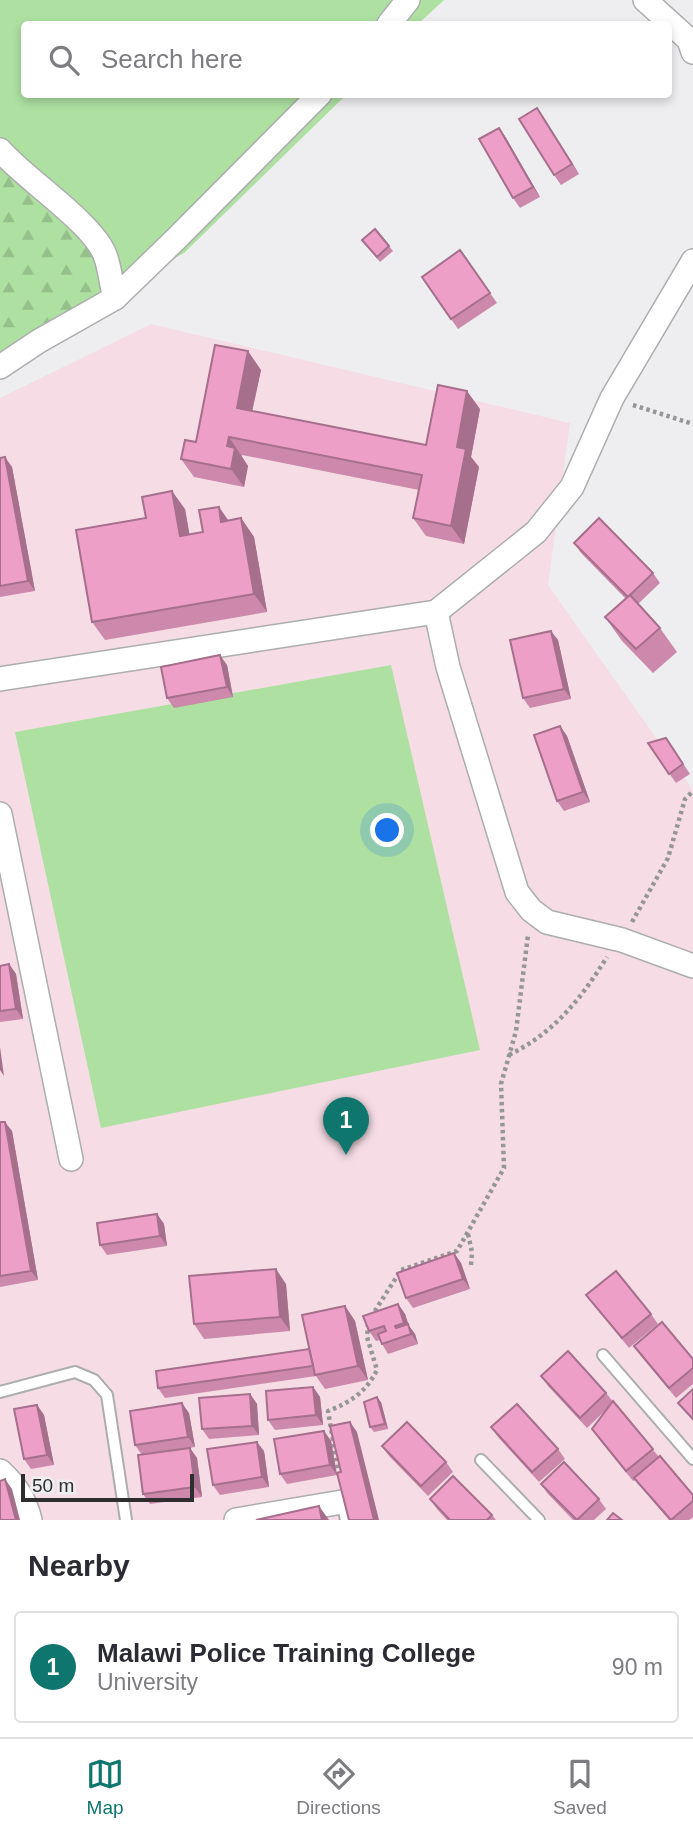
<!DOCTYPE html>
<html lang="en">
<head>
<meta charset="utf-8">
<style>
	:root { --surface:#fff; --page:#f2f2f3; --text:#2b2b33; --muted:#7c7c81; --line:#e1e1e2; --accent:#0f766e }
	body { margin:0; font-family:Arial,sans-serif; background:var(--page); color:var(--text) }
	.scale { position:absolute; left:21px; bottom:18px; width:173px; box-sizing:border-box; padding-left:7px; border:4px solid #2e2e2f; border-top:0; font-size:19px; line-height:24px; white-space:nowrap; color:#2e2e2f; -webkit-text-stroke:5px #eeeef0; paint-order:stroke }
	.you { position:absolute; left:388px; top:831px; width:24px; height:24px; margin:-18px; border:5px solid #fff; border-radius:50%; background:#1a73e8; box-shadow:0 0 0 10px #1a73e833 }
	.badge { display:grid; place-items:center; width:46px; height:46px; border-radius:50%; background:var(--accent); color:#fff; font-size:23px; font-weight:700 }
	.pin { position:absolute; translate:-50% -58px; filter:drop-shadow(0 2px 4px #0008) }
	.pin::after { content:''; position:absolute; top:37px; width:24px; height:21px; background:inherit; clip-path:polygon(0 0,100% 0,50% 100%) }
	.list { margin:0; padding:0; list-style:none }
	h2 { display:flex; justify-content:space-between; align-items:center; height:91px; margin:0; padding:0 28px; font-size:30px }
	h2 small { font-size:23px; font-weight:400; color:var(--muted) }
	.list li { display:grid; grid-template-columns:46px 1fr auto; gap:21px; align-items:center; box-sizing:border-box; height:112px; margin:0 14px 14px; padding:0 14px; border:2px solid var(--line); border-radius:7px }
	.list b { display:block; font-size:26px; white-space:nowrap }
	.list p { margin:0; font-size:23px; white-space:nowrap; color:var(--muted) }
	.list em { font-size:23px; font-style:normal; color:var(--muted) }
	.icon { flex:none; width:38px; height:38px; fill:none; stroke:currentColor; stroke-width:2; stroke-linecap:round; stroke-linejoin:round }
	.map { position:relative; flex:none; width:693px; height:1520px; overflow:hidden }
	.search { position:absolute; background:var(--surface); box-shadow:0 4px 10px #0003; left:21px; right:21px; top:21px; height:77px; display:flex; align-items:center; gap:18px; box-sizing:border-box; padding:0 24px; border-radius:7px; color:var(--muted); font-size:26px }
	.sheet { height:217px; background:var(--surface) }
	nav { display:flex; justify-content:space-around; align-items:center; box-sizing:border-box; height:98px; border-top:2px solid var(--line); background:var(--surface); font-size:19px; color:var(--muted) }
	nav a { display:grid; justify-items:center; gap:4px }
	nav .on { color:var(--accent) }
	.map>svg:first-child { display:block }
	.education { fill:#f6dde5 }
	.grass { fill:#ade0a1 }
	.forest { fill:url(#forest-firs) }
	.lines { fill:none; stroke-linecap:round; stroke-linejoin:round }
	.service-casing { stroke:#acadae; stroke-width:14 }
	.minor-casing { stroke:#acadae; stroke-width:26 }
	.path { stroke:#969697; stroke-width:4.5; stroke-dasharray:3.5 3.5; stroke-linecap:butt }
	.service { stroke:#fff; stroke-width:10 }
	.minor { stroke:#fff; stroke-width:23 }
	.wall { fill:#cc89ac }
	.shaded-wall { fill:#a66f8c }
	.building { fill:#ed9fc8; stroke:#a66f8c; stroke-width:2 }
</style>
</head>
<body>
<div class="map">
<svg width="693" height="1520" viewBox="0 0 693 1520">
	<defs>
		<pattern id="forest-firs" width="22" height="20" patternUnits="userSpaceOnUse" patternTransform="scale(1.75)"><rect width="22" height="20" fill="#ade0a1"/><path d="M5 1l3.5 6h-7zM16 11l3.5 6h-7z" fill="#95c08b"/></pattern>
	</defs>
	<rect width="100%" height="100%" fill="#eeeef0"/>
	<polygon class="education" points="151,324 570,423 548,585 693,790 693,1520 0,1520 0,398"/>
	<g class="grass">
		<polygon points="0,0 444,0 418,24 24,24 24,94 346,95 184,253 112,293 0,158"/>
		<polygon points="391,665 480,1050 101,1128 15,732"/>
	</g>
	<polygon class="forest" points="0,158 80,231 112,293 0,354"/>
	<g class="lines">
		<defs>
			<g id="service">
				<polyline points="603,1355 693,1459"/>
				<polyline points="0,1392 75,1372 94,1380 107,1395 126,1520"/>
				<polyline points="481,1460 539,1520"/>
				<polyline points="342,1502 346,1520"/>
			</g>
			<g id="minor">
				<polyline points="645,0 689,40 693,52"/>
				<polyline points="389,24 408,0"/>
				<path d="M0 150C25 179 93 223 105 255 110 268 111 284 115 298"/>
				<polyline points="0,367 39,341 115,298 176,239 320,94"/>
				<polyline points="436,612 536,532 572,487 612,398 693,261"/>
				<polyline points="0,679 436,612 448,667 517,892 531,910 547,922 622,940 693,966"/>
				<polyline points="0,814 71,1159"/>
				<path d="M0 1471C16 1486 25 1499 30 1520"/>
				<polyline points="236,1520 342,1502"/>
			</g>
		</defs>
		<use href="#service" class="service-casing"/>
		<use href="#minor" class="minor-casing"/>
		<g class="path">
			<polyline points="633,405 693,424"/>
			<polyline points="632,922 668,858 685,799 693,791"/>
			<path d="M509 1055C555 1032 580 1000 607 957"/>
			<polyline points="468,1234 472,1252 471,1265"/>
			<polyline points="371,1317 401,1270 457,1251 504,1168 501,1084 516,1031 528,935"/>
			<path d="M339 1475 328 1411C351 1402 366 1392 377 1370L367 1337 368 1325"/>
		</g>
		<use href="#service" class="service"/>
		<use href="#minor" class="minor"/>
	</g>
	<g class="wall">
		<polygon points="537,108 579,174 561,185 554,175"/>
		<polygon points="499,128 506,138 540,197 520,208 513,198"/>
		<polygon points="362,240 389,246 393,251 380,262"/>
		<polygon points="460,250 497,303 458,329 422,277"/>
		<polygon points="261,370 252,411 426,445 480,409 471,457 479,467 464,544 426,536 413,518 419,490 242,455 242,457 248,466 244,487 194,477 181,459"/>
		<polygon points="0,458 12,467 35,591 0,597"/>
		<polygon points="219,507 229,521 241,518 254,537 267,612 105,640 92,622 146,518 185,509 189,534 203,532"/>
		<polygon points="574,543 653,573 660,583 638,604 660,628 677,652 653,673 622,641 605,617 626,599 581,553"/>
		<polygon points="558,640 571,699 530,708 523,698"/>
		<polygon points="227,665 233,697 174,708 167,698"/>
		<polygon points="560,726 567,736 590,802 564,811 557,801"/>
		<polygon points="666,738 690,774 676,783 648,743"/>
		<polygon points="9,964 16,974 23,1019 0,1022 0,966"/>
		<polygon points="0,1122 12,1131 38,1280 0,1287"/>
		<polygon points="157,1214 164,1224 167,1246 107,1255 100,1245"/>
		<polygon points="454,1253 461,1263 470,1289 413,1308 406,1298"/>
		<polygon points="286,1284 290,1331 204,1339 194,1324"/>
		<polygon points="586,1295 651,1314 658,1324 629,1348"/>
		<polygon points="398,1304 405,1314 409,1326 415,1334 418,1344 388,1354 382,1344 380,1340 376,1341 369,1331"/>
		<polygon points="345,1306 355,1321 368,1380 325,1389 316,1376 165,1398 158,1388 309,1349"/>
		<polygon points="634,1346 693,1359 693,1384 676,1398 641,1356"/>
		<polygon points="541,1376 606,1393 659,1457 693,1495 693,1517 689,1520 669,1520 635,1480 633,1481 599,1439 592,1429 607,1409 587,1428 548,1386"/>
		<polygon points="313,1387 320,1397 323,1425 275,1430 268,1420"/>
		<polygon points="693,1389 693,1421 678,1403"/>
		<polygon points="250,1394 257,1404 259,1435 209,1439 202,1429"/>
		<polygon points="381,1402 388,1429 374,1432 370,1427"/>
		<polygon points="37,1405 44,1415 54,1465 31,1469 24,1459"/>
		<polygon points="189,1413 195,1447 158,1453 190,1449 197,1458 202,1497 150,1504 143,1494 142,1455 135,1445"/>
		<polygon points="491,1427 558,1449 565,1459 539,1482 498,1437"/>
		<polygon points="324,1431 331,1441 337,1475 287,1484 280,1474"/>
		<polygon points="382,1446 446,1462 453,1472 428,1496 389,1456"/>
		<polygon points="264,1451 269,1487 220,1495 213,1485"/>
		<polygon points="541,1484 599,1499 606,1509 594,1520 573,1520 548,1494"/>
		<polygon points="430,1499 492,1515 496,1520 447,1520 437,1509"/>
	</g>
	<g class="shaded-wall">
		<polygon points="537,108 544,118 579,174 572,164"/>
		<polygon points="499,128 506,138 540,197 533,187"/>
		<polygon points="248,351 261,370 249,426 237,408"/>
		<polygon points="467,391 480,409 471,457 479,467 464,544 451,526 457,447"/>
		<polygon points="229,437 248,466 244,487 231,469 227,446"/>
		<polygon points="5,457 12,467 35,591 28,581"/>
		<polygon points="172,491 185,509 193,554 180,536"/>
		<polygon points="219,507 231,525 221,522"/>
		<polygon points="241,518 254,537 267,612 254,594"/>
		<polygon points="551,631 558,640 571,699 564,689"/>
		<polygon points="220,655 227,665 233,697 227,687"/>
		<polygon points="560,726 567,736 590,802 583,792"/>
		<polygon points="9,964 16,974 23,1019 16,1009"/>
		<polygon points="0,1047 4,1076 0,1070"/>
		<polygon points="5,1122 12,1131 38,1280 31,1271"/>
		<polygon points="157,1214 164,1224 167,1246 160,1236"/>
		<polygon points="454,1253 461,1263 470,1289 463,1279"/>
		<polygon points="276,1269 286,1284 290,1331 280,1317"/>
		<polygon points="398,1304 405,1314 409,1326 415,1334 418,1344 404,1323"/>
		<polygon points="345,1306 355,1321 368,1380 358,1366"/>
		<polygon points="313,1387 320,1397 323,1425 316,1415"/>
		<polygon points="250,1394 257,1404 259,1435 252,1426"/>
		<polygon points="377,1397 381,1402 388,1429 385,1424"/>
		<polygon points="182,1403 189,1413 195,1447 188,1437"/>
		<polygon points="37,1405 44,1415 54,1465 47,1455"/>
		<polygon points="350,1422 357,1432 379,1520 374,1520"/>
		<polygon points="324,1431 331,1441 337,1475 330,1465"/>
		<polygon points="257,1442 264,1451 269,1487 262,1477"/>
		<polygon points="190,1448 197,1458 202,1497 195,1487"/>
		<polygon points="5,1479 12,1489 20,1520 16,1520"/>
		<polygon points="319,1506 329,1520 322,1520"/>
	</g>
	<g class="building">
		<polygon points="537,108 572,164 554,175 519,119"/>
		<polygon points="499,128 533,187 513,198 479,139"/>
		<polygon points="375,229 389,246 377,257 362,240"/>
		<polygon points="460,250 490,293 451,319 422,277"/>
		<polygon points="215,345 248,351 237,408 426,445 438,385 467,391 457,447 466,449 451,526 413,518 422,475 229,437 227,446 235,448 231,469 181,459 185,440 196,442"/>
		<polygon points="5,457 28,581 0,586 0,458"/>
		<polygon points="172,491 180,536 203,532 199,510 219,507 221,522 241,518 254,594 92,622 76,530 146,518 142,497"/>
		<polygon points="599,518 653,573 628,597 574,543"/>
		<polygon points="630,595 660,628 636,649 605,617"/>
		<polygon points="551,631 564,689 523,698 510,640"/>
		<polygon points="220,655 227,687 167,698 161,667"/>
		<polygon points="560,726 583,792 557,801 534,735"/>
		<polygon points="666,738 683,764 669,774 648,743"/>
		<polygon points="9,964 16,1009 0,1011 0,966"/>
		<polygon points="0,1122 5,1122 31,1271 0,1276"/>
		<polygon points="157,1214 160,1236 100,1245 97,1223"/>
		<polygon points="454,1253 463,1279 406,1298 397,1273"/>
		<polygon points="276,1269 280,1317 194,1324 189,1276"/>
		<polygon points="616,1271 651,1314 622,1338 586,1295"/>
		<polygon points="398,1304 404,1323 395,1326 396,1328 408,1324 411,1334 382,1344 378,1334 386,1331 384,1326 369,1331 363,1316"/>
		<polygon points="345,1306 358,1366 315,1375 302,1315"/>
		<polygon points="662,1322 693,1359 693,1368 669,1388 634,1346"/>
		<polygon points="309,1349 313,1366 158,1388 156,1371"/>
		<polygon points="568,1351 606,1393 580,1418 541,1376"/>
		<polygon points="313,1387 316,1415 268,1420 266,1391"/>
		<polygon points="693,1389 693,1419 678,1403"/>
		<polygon points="250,1394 252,1426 202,1429 199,1398"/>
		<polygon points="377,1397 385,1424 370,1427 364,1402"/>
		<polygon points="613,1401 653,1449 626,1471 592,1429"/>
		<polygon points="182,1403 188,1437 135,1445 130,1411"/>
		<polygon points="517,1404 558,1449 532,1472 491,1427"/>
		<polygon points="37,1405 47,1455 24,1459 14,1409"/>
		<polygon points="350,1422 374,1520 349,1520 337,1473 341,1472 330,1426"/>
		<polygon points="407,1422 446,1462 421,1486 382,1446"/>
		<polygon points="324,1431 330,1465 280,1474 274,1439"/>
		<polygon points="257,1442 262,1477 213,1485 207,1449"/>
		<polygon points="190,1448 195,1487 143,1494 138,1455"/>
		<polygon points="660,1456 693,1495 693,1501 671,1520 634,1478"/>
		<polygon points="564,1462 599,1499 577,1520 541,1484"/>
		<polygon points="453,1476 492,1515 487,1520 450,1520 430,1499"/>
		<polygon points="5,1479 16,1520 0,1520 0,1481"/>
		<polygon points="319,1506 322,1520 256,1520"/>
		<polygon points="613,1513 622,1520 607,1520"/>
	</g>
</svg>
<div class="scale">50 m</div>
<div class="you"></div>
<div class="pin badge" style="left:346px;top:1155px">1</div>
<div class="search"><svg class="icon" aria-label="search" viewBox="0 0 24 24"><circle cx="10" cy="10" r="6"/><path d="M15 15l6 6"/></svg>Search here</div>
</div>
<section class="sheet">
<h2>Nearby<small></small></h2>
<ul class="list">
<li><span class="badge">1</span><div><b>Malawi Police Training College</b><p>University</p></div><em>90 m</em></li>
</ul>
</section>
<nav>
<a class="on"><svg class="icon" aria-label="map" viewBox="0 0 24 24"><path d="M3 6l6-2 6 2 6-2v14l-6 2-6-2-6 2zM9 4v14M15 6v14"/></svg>Map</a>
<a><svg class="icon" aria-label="directions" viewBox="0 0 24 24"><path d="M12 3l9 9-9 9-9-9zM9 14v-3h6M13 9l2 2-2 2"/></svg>Directions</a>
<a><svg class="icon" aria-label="saved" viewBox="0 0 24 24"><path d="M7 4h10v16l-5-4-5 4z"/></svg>Saved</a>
</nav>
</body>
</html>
